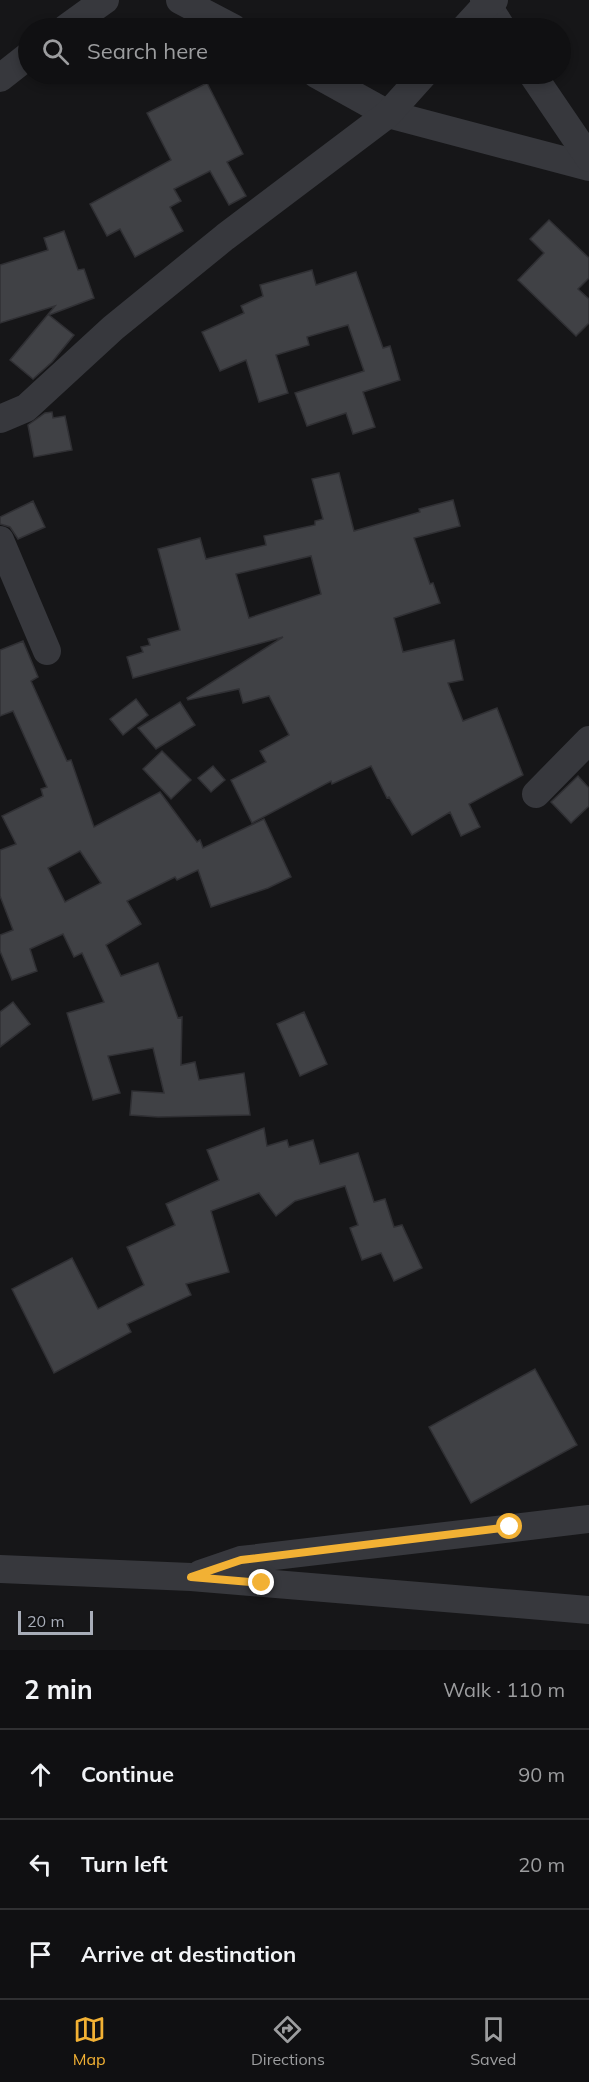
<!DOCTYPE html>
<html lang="en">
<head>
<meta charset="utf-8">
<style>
	:root { --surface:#101012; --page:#19191b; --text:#f1f3f6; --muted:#9c9d9f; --line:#303032; --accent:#f2b134 }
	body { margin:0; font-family:Mulish,sans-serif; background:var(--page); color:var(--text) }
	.scale { position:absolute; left:18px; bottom:15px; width:75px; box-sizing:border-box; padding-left:6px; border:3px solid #a8adb8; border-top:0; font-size:16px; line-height:21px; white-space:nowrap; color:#a8adb8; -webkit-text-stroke:4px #111113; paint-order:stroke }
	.stop { position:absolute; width:18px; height:18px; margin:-14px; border:4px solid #f2b134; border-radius:50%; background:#fff }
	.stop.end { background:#f2b134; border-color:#fff; box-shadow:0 2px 6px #0008 }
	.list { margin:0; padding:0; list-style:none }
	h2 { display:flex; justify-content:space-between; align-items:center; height:78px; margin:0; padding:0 24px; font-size:26px }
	h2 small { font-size:20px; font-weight:400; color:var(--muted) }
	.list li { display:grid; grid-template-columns:39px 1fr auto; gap:18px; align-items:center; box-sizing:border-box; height:90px; padding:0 24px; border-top:2px solid var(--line) }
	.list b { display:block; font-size:22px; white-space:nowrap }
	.list em { font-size:20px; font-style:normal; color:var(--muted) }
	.icon { flex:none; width:33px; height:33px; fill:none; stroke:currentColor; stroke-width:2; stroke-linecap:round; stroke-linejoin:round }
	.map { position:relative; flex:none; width:589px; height:1650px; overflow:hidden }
	.search { position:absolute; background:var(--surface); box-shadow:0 3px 9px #0003; left:18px; right:18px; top:18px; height:66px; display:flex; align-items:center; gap:15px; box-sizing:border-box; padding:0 21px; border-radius:33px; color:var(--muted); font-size:22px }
	.sheet { height:348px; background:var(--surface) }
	nav { display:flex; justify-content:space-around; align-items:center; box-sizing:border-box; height:84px; border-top:2px solid var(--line); background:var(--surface); font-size:16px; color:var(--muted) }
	nav a { display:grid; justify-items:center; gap:3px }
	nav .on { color:var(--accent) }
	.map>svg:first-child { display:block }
	.building { fill:#404145; stroke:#303034; stroke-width:1.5; fill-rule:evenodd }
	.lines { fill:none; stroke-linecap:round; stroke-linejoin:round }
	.street { stroke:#37383d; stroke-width:28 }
	.route { stroke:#f2b134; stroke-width:8 }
</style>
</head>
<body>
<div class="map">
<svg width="589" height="1650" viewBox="0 0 589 1650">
	<rect width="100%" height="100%" fill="#161618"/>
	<g class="building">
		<polygon points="207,83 243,154 227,162 246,196 229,205 210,171 174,189 181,201 170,207 183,231 135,257 120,229 107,236 90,204 171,160 147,113"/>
		<polygon points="549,220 589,258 589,278 578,289 589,299 589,323 576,336 518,280 544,253 530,239"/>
		<polygon points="64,231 78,270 84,269 94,298 49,315 74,335 52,362 33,379 10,360 55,306 0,323 0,265 48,250 44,238"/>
		<polygon points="312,270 316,285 356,272 383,348 390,346 400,380 363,392 375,427 353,434 346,413 307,426 295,393 364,371 348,325 307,337 309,345 276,355 288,393 259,402 246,360 220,371 202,332 244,313 241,306 263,296 260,285"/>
		<polygon points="52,412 53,418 65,416 72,450 34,457 28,425 45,413"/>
		<path d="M339 473 354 531 420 512 419 509 453 500 460 526 414 538 430 584 433 583 440 603 394 618 403 652 454 640 463 680 448 683 463 721 497 708 523 775 469 804 480 827 461 836 450 812 412 835 389 797 387 798 371 766 332 784 331 781 252 823 231 780 266 762 260 751 289 735 269 696 243 703 239 689 188 700 187 698 283 637 133 678 127 657 143 652 141 647 150 645 148 639 180 630 158 549 200 538 206 559 266 545 264 536 315 525V521L323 519 312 479ZM311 556 321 594 249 618 236 574Z"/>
		<polygon points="33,501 45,527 18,539 10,527 0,524 0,517"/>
		<path d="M23 641 38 677 31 681 67 761 71 760 94 827 160 792 197 842 200 840 203 848 264 819 291 877 268 888 211 907 198 870 177 880 175 877 127 901 141 924 106 945 121 976 158 963 178 1018 182 1017 181 1065 195 1062 199 1080 244 1073 250 1115 158 1117 130 1115 132 1091 164 1093 153 1048 108 1056 120 1093 93 1100 67 1013 104 1002 82 953 74 957 63 934 30 949 37 971 12 980 0 951V935L13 930 0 896V850L16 844 2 816 43 796 41 789 47 787 13 711 0 716V650ZM80 851 101 883 65 902 48 868Z"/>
		<polygon points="136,699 148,715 123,735 110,719"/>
		<polygon points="180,702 195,725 156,749 138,728"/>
		<polygon points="162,751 191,780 171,799 143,769"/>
		<polygon points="213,766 225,780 211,792 198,778"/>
		<polygon points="578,776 589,788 589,806 571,823 551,802"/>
		<polygon points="13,1002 30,1024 0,1047 0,1012"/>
		<polygon points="304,1012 327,1064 300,1076 277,1024"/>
		<polygon points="264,1128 267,1146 287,1140 289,1147 313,1140 320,1164 358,1153 374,1202 385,1199 394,1227 402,1225 422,1268 394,1281 381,1253 362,1260 350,1228 358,1225 345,1186 295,1201 276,1216 259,1193 211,1211 229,1272 186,1284 191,1295 127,1324 131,1332 54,1373 12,1289 72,1258 98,1309 144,1285 127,1247 175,1225 166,1204 219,1180 207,1150"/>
		<polygon points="535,1369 577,1445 471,1503 429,1427"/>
	</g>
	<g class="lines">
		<g class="street">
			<polyline points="180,0 233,28"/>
			<polyline points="484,0 502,28"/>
			<polyline points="66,28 105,0"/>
			<polyline points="465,28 486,5 494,0"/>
			<polyline points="316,74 388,114 589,167"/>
			<polyline points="532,74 589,158"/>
			<polyline points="0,78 28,56"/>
			<polyline points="0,419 26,408 113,328 225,237 388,114 424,74"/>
			<polyline points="0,540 47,651"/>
			<polyline points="536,794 589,740"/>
			<polyline points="0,1569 191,1577 589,1610"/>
			<polyline points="200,1574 241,1560 589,1519"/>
		</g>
	</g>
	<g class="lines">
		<polyline class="route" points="262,1583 191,1577 241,1560 510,1527"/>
	</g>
</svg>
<div class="scale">20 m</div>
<div class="stop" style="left:510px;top:1527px"></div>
<div class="stop end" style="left:262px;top:1583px"></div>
<div class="search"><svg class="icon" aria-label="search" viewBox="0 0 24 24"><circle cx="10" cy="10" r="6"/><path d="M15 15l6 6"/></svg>Search here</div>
</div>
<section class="sheet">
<h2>2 min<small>Walk · 110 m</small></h2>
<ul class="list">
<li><svg class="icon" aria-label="ahead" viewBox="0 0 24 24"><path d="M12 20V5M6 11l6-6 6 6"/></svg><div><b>Continue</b></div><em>90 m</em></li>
<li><svg class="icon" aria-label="left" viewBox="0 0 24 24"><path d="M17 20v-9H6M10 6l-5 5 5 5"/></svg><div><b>Turn left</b></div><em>20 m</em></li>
<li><svg class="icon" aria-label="arrive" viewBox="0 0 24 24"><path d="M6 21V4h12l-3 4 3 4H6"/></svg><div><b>Arrive at destination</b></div></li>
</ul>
</section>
<nav>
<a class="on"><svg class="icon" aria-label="map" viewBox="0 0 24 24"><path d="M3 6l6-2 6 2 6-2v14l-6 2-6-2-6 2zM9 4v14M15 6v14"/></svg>Map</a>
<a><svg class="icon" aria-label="directions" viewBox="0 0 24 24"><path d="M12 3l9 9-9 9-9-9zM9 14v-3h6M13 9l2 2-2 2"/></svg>Directions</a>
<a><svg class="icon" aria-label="saved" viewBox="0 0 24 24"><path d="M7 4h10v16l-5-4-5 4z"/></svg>Saved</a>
</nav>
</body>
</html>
